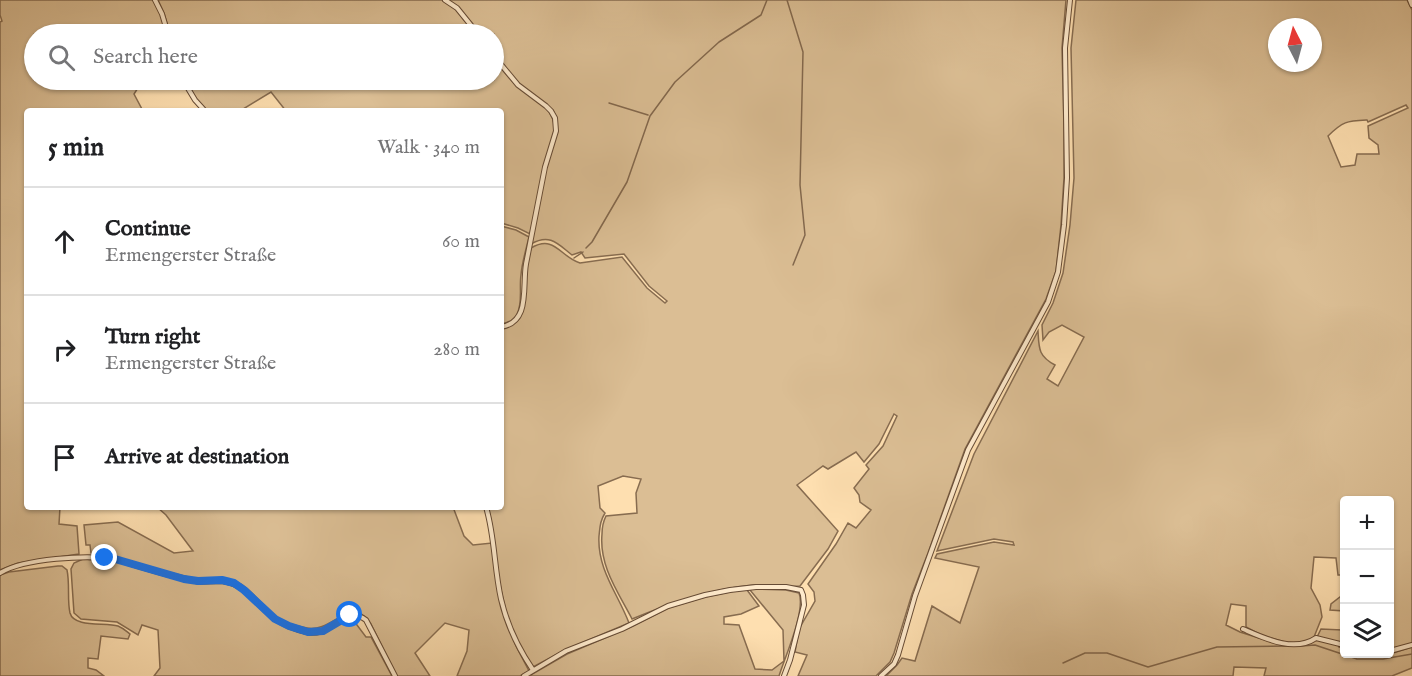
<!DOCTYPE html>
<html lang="en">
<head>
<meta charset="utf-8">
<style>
	:root { --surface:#fff; --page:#f2f2f2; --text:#202124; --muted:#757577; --line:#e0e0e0 }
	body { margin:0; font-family:"IM FELL English",serif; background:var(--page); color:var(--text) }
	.controls { position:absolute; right:18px; bottom:18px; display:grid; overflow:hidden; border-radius:6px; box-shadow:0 2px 4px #0004 }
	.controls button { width:54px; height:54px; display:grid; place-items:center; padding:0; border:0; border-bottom:2px solid var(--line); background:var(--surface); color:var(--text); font:30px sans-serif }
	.compass { position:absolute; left:1268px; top:18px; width:54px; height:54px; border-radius:50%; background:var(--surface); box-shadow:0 2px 4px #0004; rotate:354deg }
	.stop { position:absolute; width:18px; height:18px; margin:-14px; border:4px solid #1a73e8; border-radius:50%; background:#fff }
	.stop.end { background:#1a73e8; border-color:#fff; box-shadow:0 2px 6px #0008 }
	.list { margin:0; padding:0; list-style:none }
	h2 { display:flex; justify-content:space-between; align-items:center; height:78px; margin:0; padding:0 24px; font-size:26px }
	h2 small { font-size:20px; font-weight:400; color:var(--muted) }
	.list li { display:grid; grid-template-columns:39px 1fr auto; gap:18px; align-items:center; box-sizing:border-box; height:108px; padding:0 24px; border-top:2px solid var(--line) }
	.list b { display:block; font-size:22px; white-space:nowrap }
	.list p { margin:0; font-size:20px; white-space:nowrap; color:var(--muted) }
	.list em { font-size:20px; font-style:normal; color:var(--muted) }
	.icon { flex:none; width:33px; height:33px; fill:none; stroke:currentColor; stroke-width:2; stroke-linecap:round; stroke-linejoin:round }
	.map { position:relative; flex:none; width:1412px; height:676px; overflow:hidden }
	.search { position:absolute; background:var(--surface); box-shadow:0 2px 4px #0004; left:24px; top:24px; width:480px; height:66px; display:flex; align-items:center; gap:15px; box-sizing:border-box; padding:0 21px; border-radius:33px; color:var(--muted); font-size:22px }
	.panel { position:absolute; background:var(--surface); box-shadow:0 2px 4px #0004; left:24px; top:108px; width:480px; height:402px; border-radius:6px }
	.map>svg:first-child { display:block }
	.green { fill:#dbbe94; stroke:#876c50; stroke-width:1.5; fill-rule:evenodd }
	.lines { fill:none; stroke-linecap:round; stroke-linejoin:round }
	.stream { stroke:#83684d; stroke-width:1.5 }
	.street-casing { stroke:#664b35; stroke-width:6 }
	.street { stroke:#feeacc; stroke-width:4 }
	.route { stroke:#1a73e8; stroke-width:8 }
</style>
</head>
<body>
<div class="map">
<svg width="1412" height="676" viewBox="0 0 1412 676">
	<rect width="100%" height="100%" fill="#fedfb0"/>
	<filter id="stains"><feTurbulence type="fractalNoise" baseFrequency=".00333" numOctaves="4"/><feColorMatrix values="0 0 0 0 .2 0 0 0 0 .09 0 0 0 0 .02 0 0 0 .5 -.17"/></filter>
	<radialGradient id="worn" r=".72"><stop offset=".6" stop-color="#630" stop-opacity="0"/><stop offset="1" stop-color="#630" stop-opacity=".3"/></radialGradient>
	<g class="green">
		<polygon points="0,0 153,0 161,15 167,34 34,34 34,80 143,80 134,94 143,111 27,111 27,507 60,507 59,524 77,526 79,554 18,563 0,570 0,22 2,21 0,15"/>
		<polygon points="158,0 442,0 456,9 476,34 170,34 164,13"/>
		<path d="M448 0H1066L1062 48 1064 128V178L1061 225 1056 271 1046 299 965 449 928 553 912 594 894 653 890 662 876 676H798L807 655 795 652 799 629 815 601 814 592 808 584 836 544 848 523 856 528 871 510 860 502 859 495 854 488 869 469 866 465 883 446 897 416 894 414 879 444 864 462 856 452 828 469 823 466 797 485 838 531 828 549 800 586C784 588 769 584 753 585 710 589 671 603 632 619 618 592 599 566 602 534 602 527 603 522 606 516L637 513 636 493 641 479 623 476 598 486 600 508 605 513C600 521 600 527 599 536 597 569 618 594 629 623L565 650 533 667C519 646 508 624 503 599 497 573 495 546 491 520L488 507H501V328C530 324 523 299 525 277 526 267 529 257 531 248 555 234 560 257 580 263L622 257 647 288 665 303 667 301 649 286 624 254 585 258 581 252 572 255C558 244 550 233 531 244L546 167 557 131 556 117 553 110 519 84 497 58 494 53V34H480L458 7Z"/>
		<path d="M1076 0H1407L1412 10V644L1390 649V500H1344V575H1338L1336 558 1314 557 1311 588 1320 605 1322 617 1314 637 1309 641 1296 643 1285 642 1261 635 1246 627V606L1231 604 1226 625 1240 632 1284 646 1310 643 1316 639 1321 629 1342 630 1344 611 1330 610 1331 604 1340 597 1344 596V644H1338L1339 647 1344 648V654H1390L1412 647V668L1392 676H1264L1266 668 1234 667 1233 676H886L897 665 902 658 915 661 932 606 960 623 979 567 935 558 937 554 994 542 1014 545 1013 542 994 539 937 551 974 454 1038 331C1039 348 1038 356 1055 365L1047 379 1058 386 1084 337 1062 325 1049 332 1043 340 1042 325 1053 303 1063 273 1070 225 1074 178 1071 48ZM1277 27H1313V63H1277ZM1406 105 1408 108 1368 126 1369 138 1378 145 1379 154H1357L1355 165 1341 167 1328 136C1343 121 1347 121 1367 120L1368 122Z"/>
		<path d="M494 59C501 68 507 77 516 85 533 101 553 104 555 130L530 234 518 228 501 223V111H286L271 92 240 111H207L196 99 185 80H494Z"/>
		<path d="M501 226 516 230 529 237C526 250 522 262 521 275 519 288 523 303 517 314 514 320 507 323 501 324Z"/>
		<path d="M157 507H453L464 536 473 545 492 543 507 622 516 646 529 671 520 676H457L467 651 469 630 445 623 415 653 430 676H397L371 624C351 593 333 633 307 628 297 626 285 623 277 617 262 607 252 588 235 581 221 575 208 580 194 578 159 571 126 558 91 553L90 545H86L84 525 118 522 174 553 193 551 166 515Z"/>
		<polygon points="83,559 114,561 198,584 222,583 233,586 243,592 273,620 288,628 308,635 317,635 324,633 351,617 366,637 371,637 392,676 154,676 160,668 158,630 142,625 138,635 117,622 81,619 74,613 71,569 74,563"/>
		<path d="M58 566H62L67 570C70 584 67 600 70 613 74 628 106 622 118 626 123 628 126 631 130 634L128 639 101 636 98 659 88 658V668L96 670 104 676H0V575L9 572Z"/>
		<path d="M744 589 747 590 759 606 741 614 724 617V624L739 625 755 669 772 670 784 661 783 630 750 590 752 589 786 590 799 593C806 610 785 657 779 676H529L567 654 633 626 668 608 705 597Z"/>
	</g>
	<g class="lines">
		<g class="stream">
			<polyline points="787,0 803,52 800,185 805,235 793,265"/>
			<polyline points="609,103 648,115"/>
			<polyline points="586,248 592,242 627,182 650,116 675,82 719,42 761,15 767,0"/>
			<polyline points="574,258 583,252"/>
			<polyline points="1301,646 1315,645 1357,659 1383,659 1412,654"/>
			<polyline points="1063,663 1085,653 1107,653 1148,667 1217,647 1290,646"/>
		</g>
		<defs>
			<g id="street">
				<polyline points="155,0 162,14 168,34"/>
				<polyline points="445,0 457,8 478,34"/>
				<polyline points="1410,0 1412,5"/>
				<path d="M494 56 518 85 546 106 551 111 555 118 556 131 545 167 526 264C522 287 531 322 501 327"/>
				<polyline points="183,80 195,100 205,111"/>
				<path d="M486 507C495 537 494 568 501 599 507 625 518 648 533 670"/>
				<path d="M0 573C25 558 86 555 115 559 141 567 168 576 195 581 208 583 223 578 236 585 251 592 260 608 274 618 283 625 296 630 307 632 332 637 344 604 366 620L395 676"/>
				<path d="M1243 629C1264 638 1294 653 1316 638L1344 645"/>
				<polyline points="1390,651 1412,645"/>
				<polyline points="524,676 566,651 622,629 668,606 705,595 730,590 756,587 786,587 801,590 803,595 804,605 790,660 784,676"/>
				<polyline points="881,676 894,664 898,655 915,596 968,450 1048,302 1058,272 1064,225 1067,178 1065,48 1070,0"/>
			</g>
		</defs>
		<use href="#street" class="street-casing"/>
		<use href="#street" class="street"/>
	</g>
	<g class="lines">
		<polyline class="route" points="105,558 115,559 184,579 198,581 222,580 234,583 244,590 275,619 289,626 308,632 323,631 350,615"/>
	</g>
	<rect width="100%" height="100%" filter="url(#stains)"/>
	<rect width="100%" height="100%" fill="url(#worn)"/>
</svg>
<div class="controls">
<button>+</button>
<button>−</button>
<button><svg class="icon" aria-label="layers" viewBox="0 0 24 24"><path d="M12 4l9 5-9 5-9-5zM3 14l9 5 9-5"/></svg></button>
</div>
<svg class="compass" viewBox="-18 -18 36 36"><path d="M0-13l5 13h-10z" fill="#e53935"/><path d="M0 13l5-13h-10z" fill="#757577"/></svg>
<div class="stop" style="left:350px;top:615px"></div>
<div class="stop end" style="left:105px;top:558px"></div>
<div class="search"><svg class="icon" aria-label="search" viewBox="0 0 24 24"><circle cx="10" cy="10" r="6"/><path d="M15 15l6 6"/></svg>Search here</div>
<section class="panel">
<h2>5 min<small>Walk · 340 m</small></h2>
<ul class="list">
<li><svg class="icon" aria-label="ahead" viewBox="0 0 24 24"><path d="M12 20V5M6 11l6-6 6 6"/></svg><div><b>Continue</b><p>Ermengerster Straße</p></div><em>60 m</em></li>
<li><svg class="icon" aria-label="right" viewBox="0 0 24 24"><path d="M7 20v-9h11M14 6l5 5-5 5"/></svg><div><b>Turn right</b><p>Ermengerster Straße</p></div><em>280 m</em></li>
<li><svg class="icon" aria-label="arrive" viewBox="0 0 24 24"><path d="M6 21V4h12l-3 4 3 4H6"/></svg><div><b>Arrive at destination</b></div></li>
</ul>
</section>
</div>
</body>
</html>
